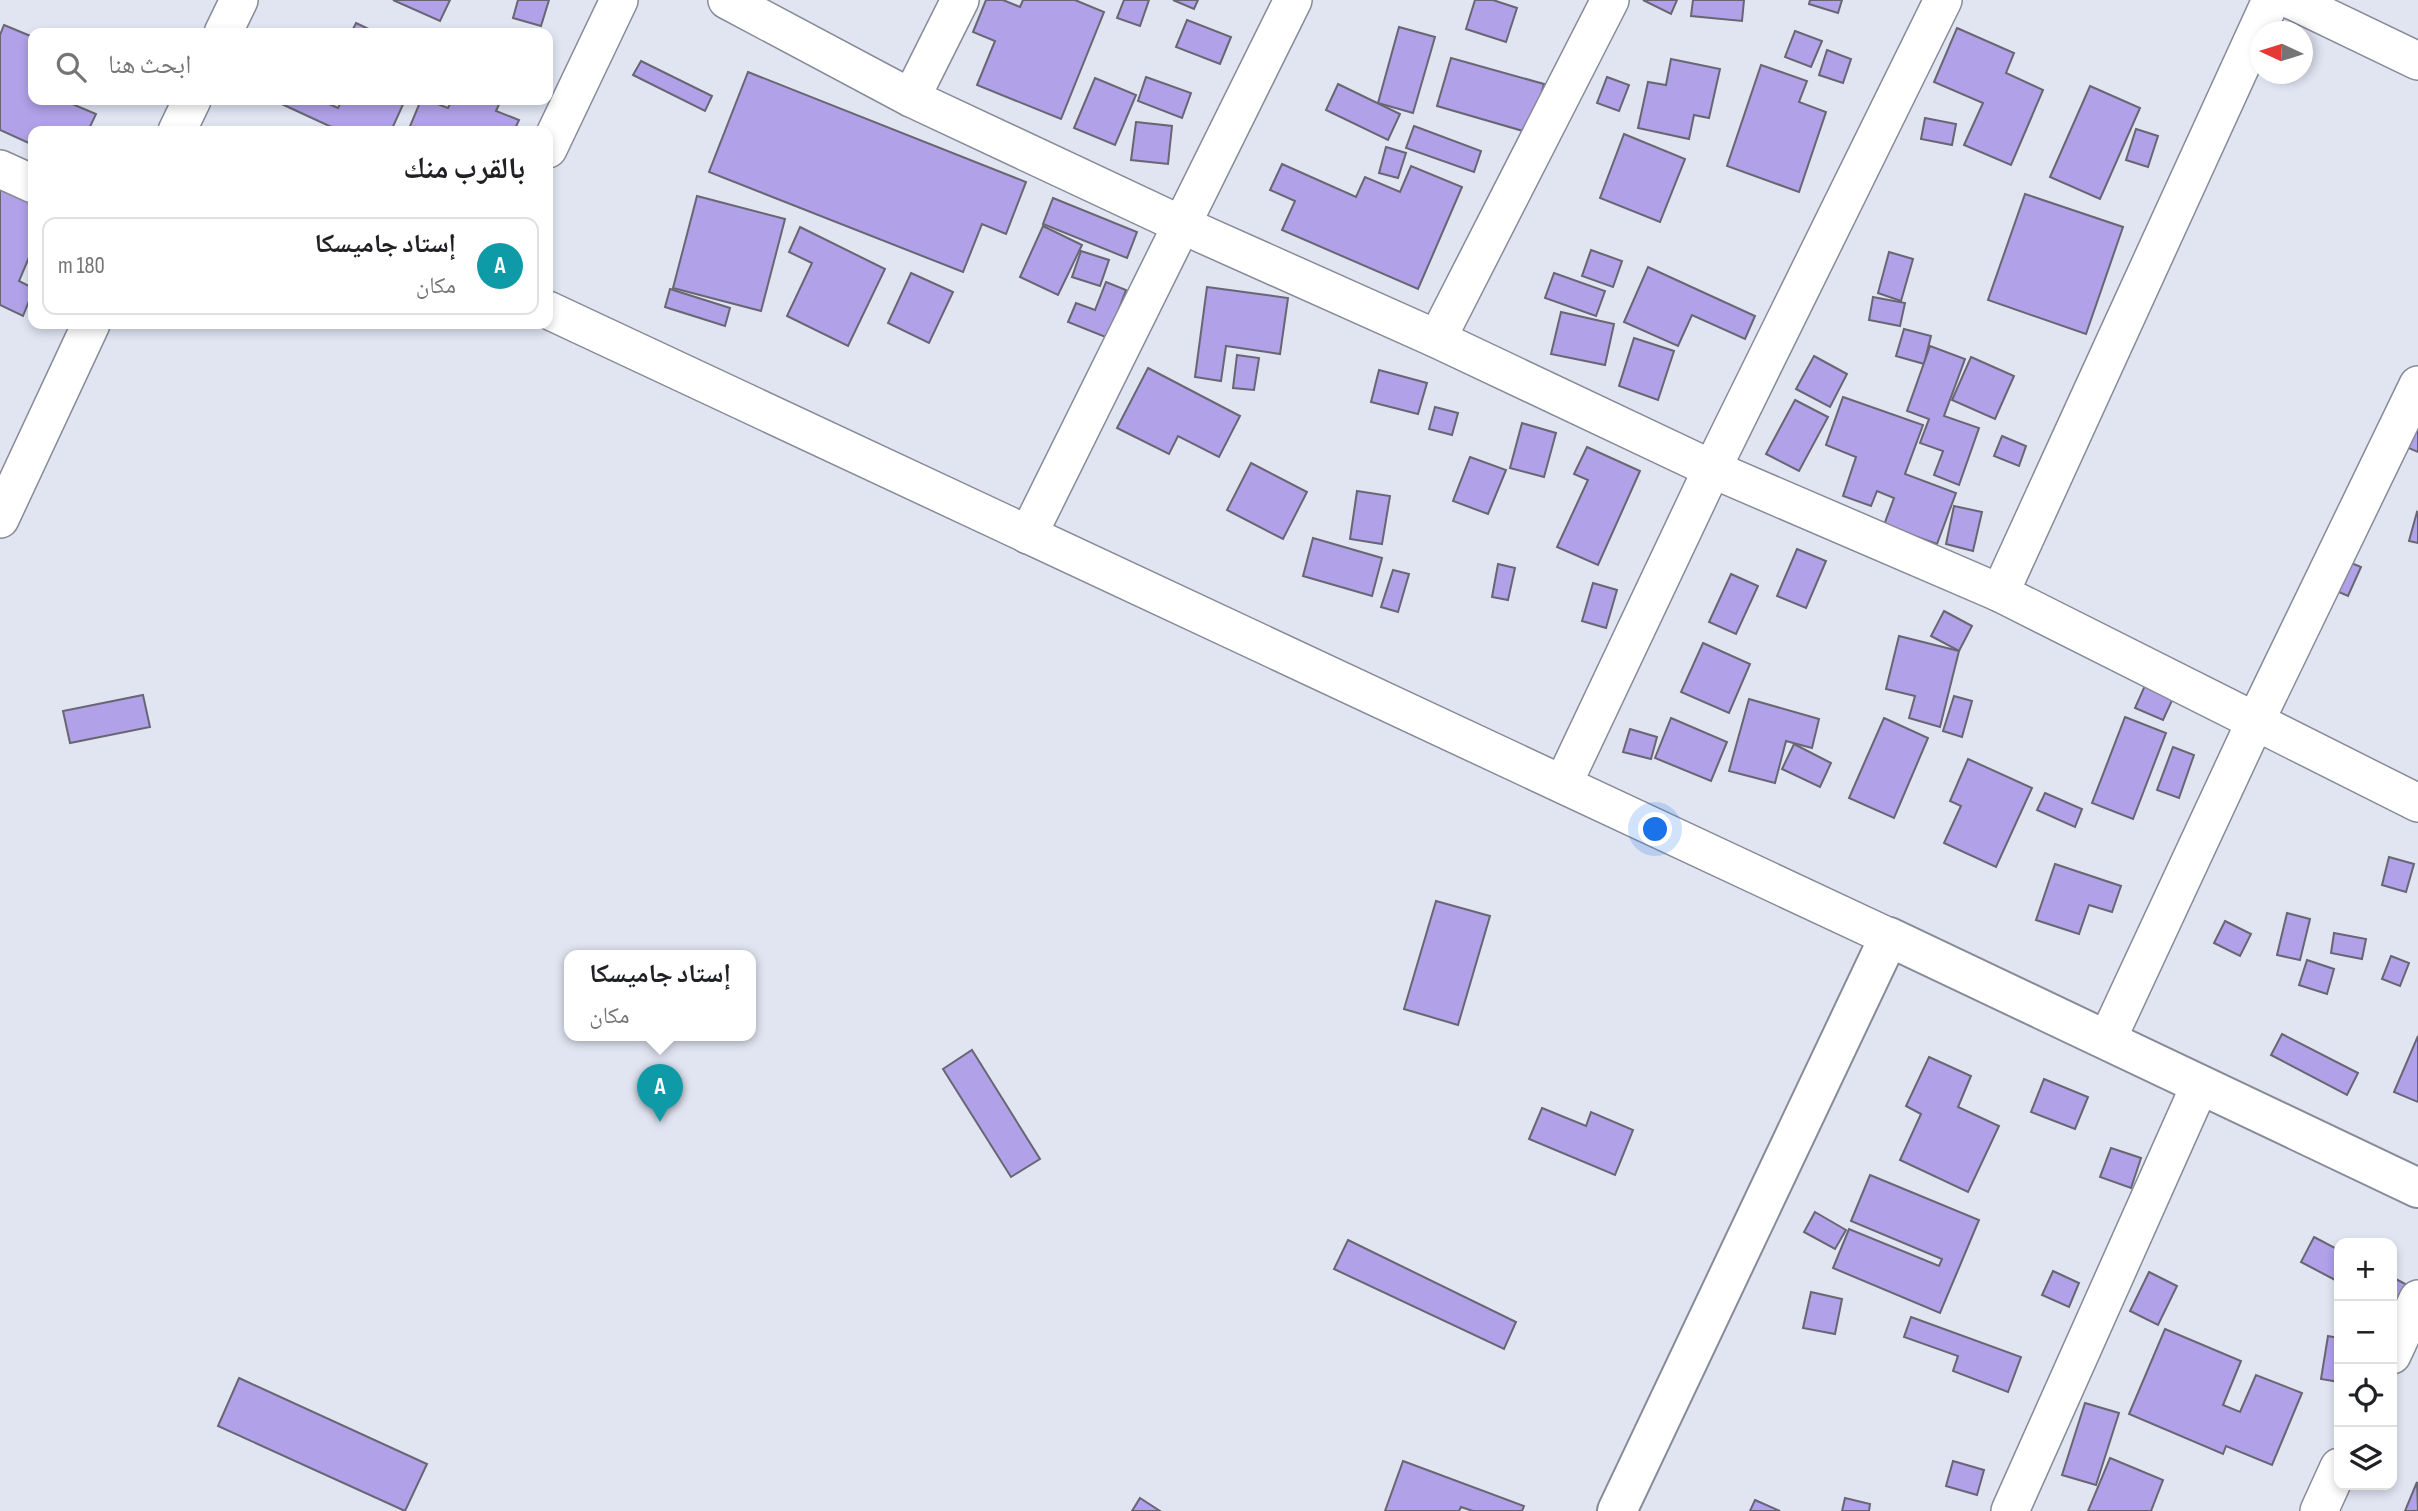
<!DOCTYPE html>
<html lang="ar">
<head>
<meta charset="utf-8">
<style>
	:root { --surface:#fff; --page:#f2f2f2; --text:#202124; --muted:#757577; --line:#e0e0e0; --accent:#d14150 }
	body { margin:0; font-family:"Sofia Sans Condensed","Noto Naskh Arabic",sans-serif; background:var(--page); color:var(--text); direction:rtl }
	.controls { position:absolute; right:21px; bottom:21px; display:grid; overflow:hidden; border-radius:14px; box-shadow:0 4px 10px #0003 }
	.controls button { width:63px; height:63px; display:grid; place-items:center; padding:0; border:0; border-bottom:2px solid var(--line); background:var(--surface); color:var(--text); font:35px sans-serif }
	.compass { position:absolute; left:2250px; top:21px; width:63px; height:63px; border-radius:50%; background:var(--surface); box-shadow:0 4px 10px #0003; rotate:274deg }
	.you { position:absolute; left:1656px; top:830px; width:24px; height:24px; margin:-18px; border:5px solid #fff; border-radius:50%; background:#1a73e8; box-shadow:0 0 0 10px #1a73e833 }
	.badge { display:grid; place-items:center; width:46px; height:46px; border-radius:50%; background:var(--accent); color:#fff; font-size:23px; font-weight:700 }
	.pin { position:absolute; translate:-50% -58px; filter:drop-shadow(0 2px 4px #0008) }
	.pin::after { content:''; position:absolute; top:37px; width:24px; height:21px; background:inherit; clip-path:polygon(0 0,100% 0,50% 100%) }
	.popup { position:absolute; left:564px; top:950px; width:192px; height:91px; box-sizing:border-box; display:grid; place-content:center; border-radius:14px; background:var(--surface); filter:drop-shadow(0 2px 5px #0005); font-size:23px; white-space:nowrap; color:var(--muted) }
	.popup b { font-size:26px; color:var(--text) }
	.popup::after { content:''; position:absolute; left:50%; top:100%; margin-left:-14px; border:14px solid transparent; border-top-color:var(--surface) }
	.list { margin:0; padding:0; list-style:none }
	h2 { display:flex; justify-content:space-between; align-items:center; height:91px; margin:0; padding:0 28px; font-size:30px }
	h2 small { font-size:23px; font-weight:400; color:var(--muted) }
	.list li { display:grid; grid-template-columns:46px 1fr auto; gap:21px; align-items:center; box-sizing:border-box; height:98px; margin:0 14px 14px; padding:0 14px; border:2px solid var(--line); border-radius:14px }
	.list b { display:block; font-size:26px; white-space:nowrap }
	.list p { margin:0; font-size:23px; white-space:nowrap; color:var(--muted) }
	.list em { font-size:23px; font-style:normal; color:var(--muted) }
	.icon { flex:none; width:38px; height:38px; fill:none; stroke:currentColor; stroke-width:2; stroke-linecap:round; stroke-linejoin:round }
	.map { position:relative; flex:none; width:2418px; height:1511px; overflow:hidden; direction:ltr }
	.search { position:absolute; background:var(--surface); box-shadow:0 4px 10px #0003; left:28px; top:28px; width:525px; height:77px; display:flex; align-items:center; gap:18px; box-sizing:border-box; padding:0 24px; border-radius:14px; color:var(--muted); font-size:26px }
	.panel { position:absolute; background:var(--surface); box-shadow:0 4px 10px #0003; left:28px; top:126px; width:525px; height:203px; border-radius:14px; direction:rtl }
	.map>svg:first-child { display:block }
	.building { fill:#b0a1e9; stroke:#686672; stroke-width:2 }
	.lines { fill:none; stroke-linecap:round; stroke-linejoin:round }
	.minor-casing { stroke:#878b97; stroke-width:40 }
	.tertiary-casing { stroke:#878b97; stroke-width:42 }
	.minor { stroke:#fff; stroke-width:37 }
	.tertiary { stroke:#fff; stroke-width:38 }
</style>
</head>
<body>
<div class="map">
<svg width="2418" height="1511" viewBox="0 0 2418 1511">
	<rect width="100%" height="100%" fill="#e1e5f2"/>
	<g class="building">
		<polygon points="393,0 450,0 440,21"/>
		<polygon points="518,0 549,0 541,26 513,18"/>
		<polygon points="986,0 1003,0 1020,7 1023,0 1075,0 1104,12 1061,119 977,85 995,41 973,32"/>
		<polygon points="1124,0 1149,0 1140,26 1117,18"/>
		<polygon points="1173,0 1198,0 1194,9"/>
		<polygon points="1475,0 1493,0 1517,8 1506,42 1466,29"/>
		<polygon points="1643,0 1677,0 1671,14"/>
		<polygon points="1693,0 1744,0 1742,21 1691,16"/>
		<polygon points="1810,0 1842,0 1838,13 1809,4"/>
		<polygon points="1187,20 1231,37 1220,64 1176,47"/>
		<polygon points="356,23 377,33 351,33"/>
		<polygon points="4,25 33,37 33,100 63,100 96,114 88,131 33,131 33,145 0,130 0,35"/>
		<polygon points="1399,27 1435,37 1413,113 1378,103"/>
		<polygon points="1957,28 2014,53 2006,73 2043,90 2011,165 1964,145 1983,103 1934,82"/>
		<polygon points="1795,31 1822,41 1811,67 1785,57"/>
		<polygon points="1827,50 1851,59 1843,83 1819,75"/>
		<polygon points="1451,58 1544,84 1530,133 1437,106"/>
		<polygon points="1671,59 1720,69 1709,118 1694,115 1689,139 1638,128 1648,82 1666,85"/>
		<polygon points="641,61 712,96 705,111 633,75"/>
		<polygon points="1761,65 1807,81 1799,102 1826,112 1799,192 1727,166"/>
		<polygon points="748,72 1026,182 1006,234 982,224 963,272 709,172"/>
		<polygon points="1146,77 1191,93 1182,118 1138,101"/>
		<polygon points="1607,77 1629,85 1619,111 1597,103"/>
		<polygon points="1095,78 1136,95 1115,145 1074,128"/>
		<polygon points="1338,84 1400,114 1388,140 1326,110"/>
		<polygon points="2090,86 2140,108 2100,199 2050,177"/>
		<polygon points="273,100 320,100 338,108 342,100 405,100 391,131 340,131"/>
		<polygon points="421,100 427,100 448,108 452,100 501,100 496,111 519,120 514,131 408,131"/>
		<polygon points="1925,118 1956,124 1952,145 1921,139"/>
		<polygon points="1136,122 1172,126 1168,164 1131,160"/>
		<polygon points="1414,126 1481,151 1474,172 1406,148"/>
		<polygon points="2136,129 2158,136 2148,167 2126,160"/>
		<polygon points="1624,134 1685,159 1660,222 1600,198"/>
		<polygon points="1386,147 1406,153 1398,178 1379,173"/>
		<polygon points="1282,164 1356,197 1365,177 1400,192 1411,166 1462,187 1418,289 1282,230 1295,201 1270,190"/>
		<polygon points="0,185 33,200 33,248 19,281 33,288 33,291 23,316 0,305"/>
		<polygon points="2025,194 2123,227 2086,334 1988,300"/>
		<polygon points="697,196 785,219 761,311 673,288"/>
		<polygon points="1053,198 1137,232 1127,258 1043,224"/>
		<polygon points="1043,226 1082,245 1058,295 1020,277"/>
		<polygon points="800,227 885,269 848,346 787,316 812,263 789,252"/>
		<polygon points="1591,250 1622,261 1613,287 1582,276"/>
		<polygon points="1081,251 1109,260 1100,286 1072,277"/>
		<polygon points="1889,252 1913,259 1901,301 1878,293"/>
		<polygon points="1648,267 1755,316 1745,339 1692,315 1678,346 1624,322"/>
		<polygon points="911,273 953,292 929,343 888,323"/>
		<polygon points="1554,273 1605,291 1596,316 1545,298"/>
		<polygon points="1106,282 1126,290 1108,338 1068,322 1076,303 1095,310"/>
		<polygon points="1207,287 1288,298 1280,354 1226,346 1221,381 1195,377"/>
		<polygon points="670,289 730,308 725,326 665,307"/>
		<polygon points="1873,297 1905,303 1900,326 1869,320"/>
		<polygon points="1561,312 1614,324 1605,365 1551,354"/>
		<polygon points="1904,329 1931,336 1924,364 1896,356"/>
		<polygon points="1634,338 1674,351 1658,400 1619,386"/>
		<polygon points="1930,346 1965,359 1944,416 1979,428 1959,485 1934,475 1943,451 1920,443 1929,419 1907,411"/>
		<polygon points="1237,355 1259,358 1254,390 1233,388"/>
		<polygon points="1814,356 1847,374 1830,407 1796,389"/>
		<polygon points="1971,357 2014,376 1995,419 1952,400"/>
		<polygon points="1148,368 1240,416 1219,457 1178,436 1169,454 1117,428"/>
		<polygon points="1379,370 1427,383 1418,414 1371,402"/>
		<polygon points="1843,397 1923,425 1905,474 1956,493 1937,544 1884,525 1894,498 1877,491 1871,506 1843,496 1856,457 1826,445"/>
		<polygon points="1795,400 1828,417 1799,471 1766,454"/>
		<polygon points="1435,407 1458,413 1452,435 1429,429"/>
		<polygon points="2418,412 2418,452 2404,446"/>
		<polygon points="1522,423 1556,433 1544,477 1510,468"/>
		<polygon points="2002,436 2026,446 2019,466 1994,456"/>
		<polygon points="1587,447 1640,471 1598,565 1557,547 1588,480 1574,474"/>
		<polygon points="1470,457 1506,470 1488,514 1453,501"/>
		<polygon points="1251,463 1307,492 1283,539 1227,510"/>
		<polygon points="1357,491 1390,496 1382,544 1350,539"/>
		<polygon points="1954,506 1982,512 1973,551 1946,544"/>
		<polygon points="2417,512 2418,513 2418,543 2409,541"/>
		<polygon points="1313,538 1382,558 1372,596 1303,576"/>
		<polygon points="1797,549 1826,561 1806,608 1777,596"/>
		<polygon points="2330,554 2361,567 2348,596 2318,583"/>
		<polygon points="1498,564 1515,568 1508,600 1492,597"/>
		<polygon points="1393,570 1409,574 1398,612 1381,607"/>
		<polygon points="1731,574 1758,586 1736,634 1709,622"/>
		<polygon points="1593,583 1617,590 1606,628 1582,621"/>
		<polygon points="1944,611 1972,626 1959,651 1931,636"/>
		<polygon points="1899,636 1959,651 1940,727 1909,718 1915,696 1886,689"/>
		<polygon points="1703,643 1750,664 1729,713 1681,692"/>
		<polygon points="2147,681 2175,694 2163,720 2135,708"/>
		<polygon points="143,695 150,727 70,743 63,711"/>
		<polygon points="1954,696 1972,701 1962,737 1943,731"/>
		<polygon points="1749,699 1819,719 1812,748 1786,741 1775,783 1729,771"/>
		<polygon points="2125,717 2166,733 2133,819 2092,803"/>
		<polygon points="1671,718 1727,742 1711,781 1655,758"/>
		<polygon points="1884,718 1928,738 1894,818 1849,798"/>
		<polygon points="1630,729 1657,737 1651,759 1623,752"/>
		<polygon points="1794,744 1831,763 1820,787 1782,769"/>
		<polygon points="2173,747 2194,755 2179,798 2157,790"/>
		<polygon points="1968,759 2032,788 1996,867 1944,843 1961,806 1950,801"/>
		<polygon points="2045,793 2082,809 2075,827 2037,810"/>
		<polygon points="2389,857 2414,864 2406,892 2382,885"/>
		<polygon points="2055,864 2121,886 2112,912 2089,905 2079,934 2036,920"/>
		<polygon points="1436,901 1490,916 1458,1025 1404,1009"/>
		<polygon points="2287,913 2310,919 2300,960 2277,955"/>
		<polygon points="2225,921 2251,934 2240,956 2214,943"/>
		<polygon points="2334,933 2366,939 2362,959 2331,953"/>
		<polygon points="2391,956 2409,963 2400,986 2382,979"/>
		<polygon points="2307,960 2334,969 2327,994 2299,985"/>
		<polygon points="2282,1034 2358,1073 2347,1095 2271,1055"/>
		<polygon points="2418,1036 2418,1102 2394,1092"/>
		<polygon points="972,1050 1040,1159 1011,1177 943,1069"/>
		<polygon points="1929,1057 1971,1076 1958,1107 1999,1126 1968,1192 1900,1160 1921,1114 1906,1106"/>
		<polygon points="2044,1079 2088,1097 2075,1129 2031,1112"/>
		<polygon points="1542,1108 1586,1126 1591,1112 1633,1130 1615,1175 1529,1139"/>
		<polygon points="2111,1148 2141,1158 2131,1188 2100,1177"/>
		<polygon points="1870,1175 1979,1220 1940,1313 1833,1268 1849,1229 1939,1266 1942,1259 1851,1221"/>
		<polygon points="1815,1212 1846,1230 1835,1249 1804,1232"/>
		<polygon points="2314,1237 2339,1250 2339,1282 2301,1262"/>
		<polygon points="1348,1240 1516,1322 1504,1349 1334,1269"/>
		<polygon points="2053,1271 2079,1283 2069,1307 2042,1295"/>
		<polygon points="2149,1272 2177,1286 2158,1325 2130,1311"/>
		<polygon points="2392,1277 2409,1286 2396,1312 2392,1310"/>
		<polygon points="1811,1292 1842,1299 1835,1334 1803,1328"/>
		<polygon points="1911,1317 2021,1357 2008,1392 1953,1371 1958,1356 1904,1337"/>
		<polygon points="2165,1329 2241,1361 2223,1405 2240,1412 2256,1375 2302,1393 2272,1465 2226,1446 2223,1454 2129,1414"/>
		<polygon points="2328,1336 2339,1338 2339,1382 2321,1379"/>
		<polygon points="239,1378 427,1464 405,1511 218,1426"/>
		<polygon points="2085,1403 2119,1413 2096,1485 2062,1475"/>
		<polygon points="2110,1458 2163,1480 2151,1511 2088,1511"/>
		<polygon points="1403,1461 1524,1506 1522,1511 1473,1511 1461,1507 1459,1511 1385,1511"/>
		<polygon points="1953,1461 1984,1470 1977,1495 1946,1486"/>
		<polygon points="2417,1482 2418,1511 2405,1511"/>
		<polygon points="1140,1498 1160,1511 1132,1511"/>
		<polygon points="1845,1498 1870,1504 1869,1511 1842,1511"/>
		<polygon points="1755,1500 1780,1511 1750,1511"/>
	</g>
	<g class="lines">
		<defs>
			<g id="minor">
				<polyline points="727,0 911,98 1182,225 1437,339 1712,469 2000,593 2418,803"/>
				<polyline points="2291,0 2418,61"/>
				<polyline points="223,33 239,0"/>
				<polyline points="911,98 960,0"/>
				<polyline points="177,131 192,100"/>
				<polyline points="548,149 619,0"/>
				<polyline points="0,169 33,184"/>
				<polyline points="548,310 1889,937"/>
				<polyline points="1437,339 1610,0"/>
				<polyline points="0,519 91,324"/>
				<polyline points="1028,535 1293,0"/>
				<polyline points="2000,593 2271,0"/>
				<polyline points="1563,784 1712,469 1943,0"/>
				<polyline points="2107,1040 2255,722 2418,385"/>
				<polyline points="2392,1355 2418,1299"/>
				<polyline points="2010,1511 2200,1085"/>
				<polyline points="2319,1511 2339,1467"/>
			</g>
			<polyline id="tertiary" points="1617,1511 1889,937 2418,1188"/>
		</defs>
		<use href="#minor" class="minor-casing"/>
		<use href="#tertiary" class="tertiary-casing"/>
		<use href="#minor" class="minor"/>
		<use href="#tertiary" class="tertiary"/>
	</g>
</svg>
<div class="controls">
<button>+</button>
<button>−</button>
<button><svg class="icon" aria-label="locate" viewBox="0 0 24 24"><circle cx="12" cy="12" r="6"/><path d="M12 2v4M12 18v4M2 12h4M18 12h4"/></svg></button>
<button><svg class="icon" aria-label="layers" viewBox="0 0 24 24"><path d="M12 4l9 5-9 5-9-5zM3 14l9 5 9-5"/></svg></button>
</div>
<svg class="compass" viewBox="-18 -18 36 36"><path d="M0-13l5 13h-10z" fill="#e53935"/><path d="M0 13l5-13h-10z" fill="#757577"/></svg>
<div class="you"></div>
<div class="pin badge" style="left:660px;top:1122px;background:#0f9aa8">A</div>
<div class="popup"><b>إستاد جاميسكا</b>مكان</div>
<div class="search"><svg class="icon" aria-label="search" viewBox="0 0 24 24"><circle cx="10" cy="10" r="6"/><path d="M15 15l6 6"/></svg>ابحث هنا</div>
<section class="panel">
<h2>بالقرب منك<small></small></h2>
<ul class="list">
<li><span class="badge" style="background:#0f9aa8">A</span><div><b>إستاد جاميسكا</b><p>مكان</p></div><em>180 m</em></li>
</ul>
</section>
</div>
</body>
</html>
